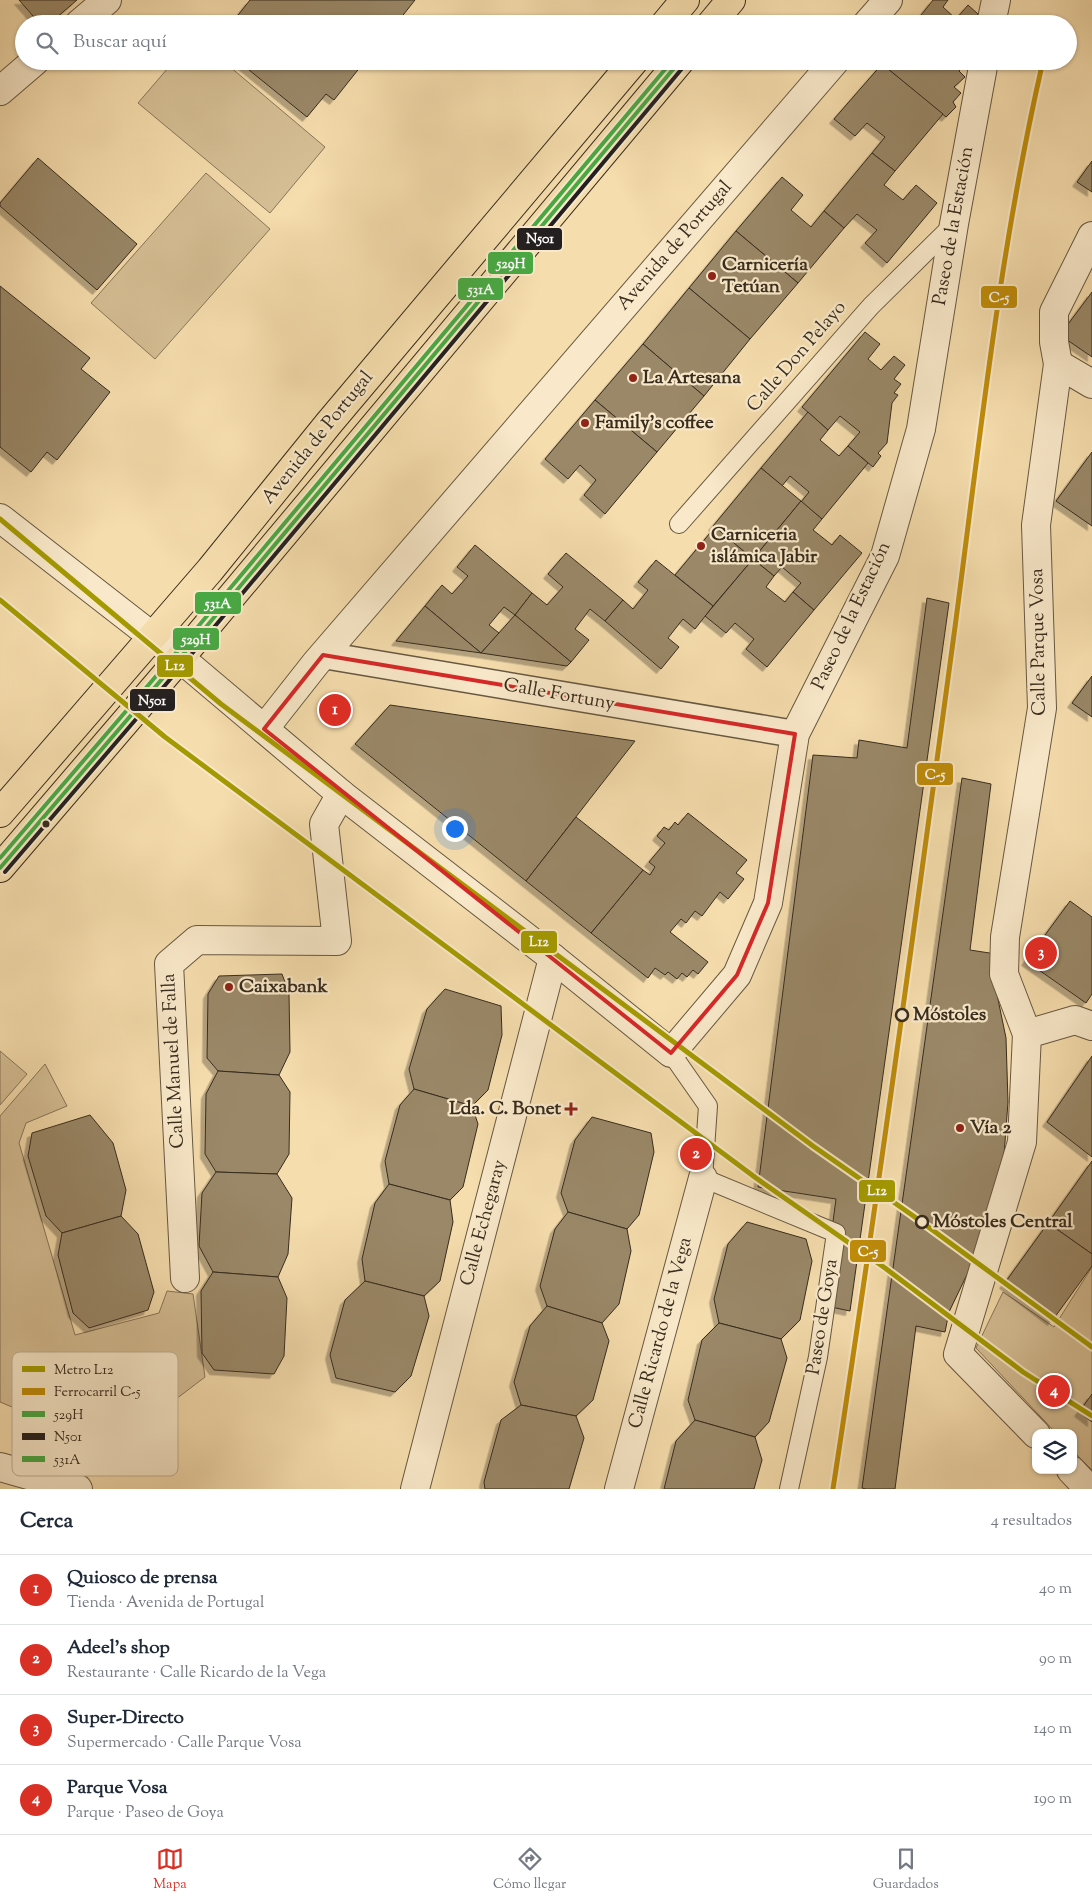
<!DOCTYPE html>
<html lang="es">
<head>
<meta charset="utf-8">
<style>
	:root { --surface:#fff; --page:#f2f2f3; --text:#1f2937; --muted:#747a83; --line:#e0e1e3; --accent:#d93025 }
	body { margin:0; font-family:"Sorts Mill Goudy",serif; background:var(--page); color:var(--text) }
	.controls { position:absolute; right:15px; bottom:15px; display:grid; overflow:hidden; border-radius:10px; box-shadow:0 1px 4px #0004 }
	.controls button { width:45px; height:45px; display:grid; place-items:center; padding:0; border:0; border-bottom:1px solid var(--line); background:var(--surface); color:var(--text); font:25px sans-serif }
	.you { position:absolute; left:454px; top:828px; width:18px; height:18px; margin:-12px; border:4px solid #fff; border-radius:50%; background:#1a73e8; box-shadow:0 0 0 8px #1a73e833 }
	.badge { display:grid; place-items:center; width:32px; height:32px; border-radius:50%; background:var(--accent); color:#fff; font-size:16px; font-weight:700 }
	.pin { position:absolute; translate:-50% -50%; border:2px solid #fff; box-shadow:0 1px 5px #0006 }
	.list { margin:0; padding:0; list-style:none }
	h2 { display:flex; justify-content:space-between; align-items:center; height:65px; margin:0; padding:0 20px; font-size:21px }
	h2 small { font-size:16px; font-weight:400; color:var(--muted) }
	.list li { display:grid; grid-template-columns:32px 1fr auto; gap:15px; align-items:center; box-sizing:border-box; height:70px; padding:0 20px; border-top:1px solid var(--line) }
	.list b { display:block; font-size:19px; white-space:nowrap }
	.list p { margin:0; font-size:16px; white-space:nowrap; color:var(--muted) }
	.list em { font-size:16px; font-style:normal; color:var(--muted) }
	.icon { flex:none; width:28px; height:28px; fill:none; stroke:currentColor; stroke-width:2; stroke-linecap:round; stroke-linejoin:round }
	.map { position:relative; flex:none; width:1092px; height:1489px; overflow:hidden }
	.search { position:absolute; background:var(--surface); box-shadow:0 1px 4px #0004; left:15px; right:15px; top:15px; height:55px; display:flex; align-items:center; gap:12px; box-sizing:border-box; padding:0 18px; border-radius:28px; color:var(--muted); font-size:19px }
	.sheet { height:345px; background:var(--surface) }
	nav { display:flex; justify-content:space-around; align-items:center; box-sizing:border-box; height:70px; border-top:1px solid var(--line); background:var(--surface); font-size:14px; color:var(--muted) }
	nav a { display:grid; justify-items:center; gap:2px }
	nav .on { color:var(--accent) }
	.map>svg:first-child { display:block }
	.green { fill:#d6bf95; stroke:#86765a }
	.building { fill:#9a8868; stroke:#372c1e; filter:url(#shadow) }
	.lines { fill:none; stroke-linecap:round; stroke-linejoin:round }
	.service-casing { stroke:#675842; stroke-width:20 }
	.pedestrian-casing { stroke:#675842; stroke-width:29 }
	.minor-casing { stroke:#675842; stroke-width:30 }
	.primary-casing { stroke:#372c1e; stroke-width:30 }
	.service { stroke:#f9e9ca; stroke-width:18 }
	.pedestrian { stroke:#f9e9ca; stroke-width:26 }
	.minor { stroke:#f9e9ca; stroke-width:28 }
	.primary { stroke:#f6ddad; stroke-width:28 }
	.rail-casing { stroke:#372c1e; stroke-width:5.5 }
	.rail { stroke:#f9e9ca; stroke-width:4; stroke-dasharray:11; stroke-linecap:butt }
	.bus-1-casing { stroke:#f9e9ca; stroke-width:8 }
	.bus-2-casing { stroke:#f9e9ca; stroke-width:8 }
	.bus-3-casing { stroke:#f9e9ca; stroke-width:8 }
	.bus-1 { stroke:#48a943; stroke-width:4 }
	.bus-2 { stroke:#231f20; stroke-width:4 }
	.bus-3 { stroke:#48a943; stroke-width:4 }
	.rail-1-casing { stroke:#f9e9ca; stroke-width:9 }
	.rail-1 { stroke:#c08d09; stroke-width:5 }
	.metro-1-casing { stroke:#f9e9ca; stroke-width:9 }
	.metro-1 { stroke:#a49a00; stroke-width:5 }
	.marked { fill:none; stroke:#d62828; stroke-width:4; stroke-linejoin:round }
	.poi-dot { fill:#8f2418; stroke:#f9e9ca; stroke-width:2 }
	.bus-dot { fill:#372c1e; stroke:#f9e9ca; stroke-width:2 }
	.stop-dot { fill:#f9e9ca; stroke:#372c1e; stroke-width:2.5 }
	.labels { text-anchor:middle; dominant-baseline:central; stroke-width:4.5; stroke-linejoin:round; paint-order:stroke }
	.street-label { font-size:19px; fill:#372c1e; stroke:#f9e9ca }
	.poi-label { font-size:19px; font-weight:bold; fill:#372c1e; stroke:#f9e9ca; text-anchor:start }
	.stop-label { font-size:19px; font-weight:bold; fill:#372c1e; stroke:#f9e9ca; text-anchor:start }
	.key { fill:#f9e9ca; stroke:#bfb096; stroke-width:1 }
	.key-label { font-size:14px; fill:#372c1e }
	.line-badge { stroke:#f9e9ca; stroke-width:2 }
	.badge-label { font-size:14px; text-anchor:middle; font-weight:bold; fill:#fff }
</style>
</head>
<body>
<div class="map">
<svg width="1092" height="1489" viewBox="0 0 1092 1489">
	<defs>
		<filter id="shadow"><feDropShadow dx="-4.5" dy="4.5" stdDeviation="0" flood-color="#0004"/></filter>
	</defs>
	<rect width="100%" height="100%" fill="#f6ddad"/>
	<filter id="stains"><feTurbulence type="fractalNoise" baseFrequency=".004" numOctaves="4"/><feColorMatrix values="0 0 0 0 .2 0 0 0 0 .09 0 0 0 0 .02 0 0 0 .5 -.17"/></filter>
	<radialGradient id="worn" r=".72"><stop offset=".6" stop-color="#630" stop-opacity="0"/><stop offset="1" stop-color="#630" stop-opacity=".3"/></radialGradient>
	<g class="green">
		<polygon points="174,61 223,61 325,147 270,213 138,103"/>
		<polygon points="206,173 270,229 155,359 91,303"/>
		<polygon points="0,1051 27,1074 0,1105"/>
		<polygon points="45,1064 67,1106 26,1123 19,1143 75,1335 159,1313 167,1291 193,1294 205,1377 159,1412 74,1433 0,1402 0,1116"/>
		<polygon points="1092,1267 1092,1470 1073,1451 1073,1433 1056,1433 976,1348 1003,1292 1054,1327"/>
	</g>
	<g class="building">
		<polygon points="19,0 77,0 49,24 40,24"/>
		<polygon points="250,0 415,0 396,24 231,24"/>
		<polygon points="933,0 948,0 943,7 956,19 968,5 978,14 971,24 914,24"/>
		<polygon points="238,61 365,61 334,100 326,94 307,117"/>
		<polygon points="884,61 967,61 959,71 965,77 954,87 961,93 953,102 956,107 946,117 882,64"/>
		<polygon points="882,64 943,114 895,171 872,153 885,137 867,123 855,136 834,119"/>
		<polygon points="872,153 895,171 884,185 903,200 916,185 937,203 887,263 865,243 877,230 857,214 844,228 824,211"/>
		<polygon points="38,158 137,244 97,290 0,206 0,203"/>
		<polygon points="1092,161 1092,192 1077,182"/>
		<polygon points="782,177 803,195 791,210 811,227 824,211 844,228 798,283 736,231"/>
		<polygon points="736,231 798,283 750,339 689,288"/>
		<polygon points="0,286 90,358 81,369 110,392 57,460 47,452 31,472 0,447"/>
		<polygon points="689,288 750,339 704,396 643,344"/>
		<polygon points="1092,292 1092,357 1060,335"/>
		<polygon points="865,332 880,344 868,359 881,370 894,356 905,365 894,379 901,384 894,393 898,395 892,403 887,443 878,453 881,456 873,467 848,446 860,432 840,416 828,430 802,407"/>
		<polygon points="643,344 704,396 657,452 595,400"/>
		<polygon points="595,400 657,452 605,514 584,495 596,480 580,465 568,479 545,459"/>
		<polygon points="808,412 828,430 820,440 839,456 848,446 868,463 822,519 801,502 809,492 790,476 782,486 761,468"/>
		<polygon points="1092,452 1092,526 1056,501"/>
		<polygon points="761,468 801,501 753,559 713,526"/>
		<polygon points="801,501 822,519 813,530 832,545 840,535 862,553 814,610 793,592 801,583 782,567 774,576 753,559"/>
		<polygon points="715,527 753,559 713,606 675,575"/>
		<polygon points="475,545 532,593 515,615 504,607 489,625 499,633 481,653 425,606 442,585 452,594 468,576 457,567"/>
		<polygon points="566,553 623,600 605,621 590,609 575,629 589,640 571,662 515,615 532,593 547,605 563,587 548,574"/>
		<polygon points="753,559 774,576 766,587 785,602 793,592 814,610 767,667 746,649 754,639 735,623 726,633 705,616"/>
		<polygon points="656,560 713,606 695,629 683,619 675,629 668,638 679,647 661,669 605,621 623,600 633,609 648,590 638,582"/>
		<polygon points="927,598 949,603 850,1311 831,1307 832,1229 836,1199 758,1187 813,755 857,758 859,740 907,748"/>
		<polygon points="425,606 481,653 396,641"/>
		<polygon points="515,615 571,662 567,666 481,653"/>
		<polygon points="1092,676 1092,717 1072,703"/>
		<polygon points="390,705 635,741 526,881 355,744"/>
		<polygon points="962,778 991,784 970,950 996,954 993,975 1006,1038 1008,1102 1004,1155 974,1260 949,1312 945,1332 916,1326 895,1489 866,1489 862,1488"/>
		<polygon points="688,813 747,860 736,873 744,879 728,899 720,892 702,916 695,911 686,923 681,919 670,932 708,962 698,974 693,970 687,977 682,973 677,979 668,972 665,975 655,968 648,978 591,933 643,870 650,875 655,867 649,862 665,843 657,836 664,827 669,830 675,822 678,825"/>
		<polygon points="576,817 643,870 591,933 526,881"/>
		<polygon points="1070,901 1092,917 1092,994 1086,1003 1026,961"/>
		<polygon points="282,974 289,993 290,1052 279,1075 218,1071 207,1058 208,994 219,976"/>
		<polygon points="445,989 501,1006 502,1035 488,1090 472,1106 414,1089 409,1069 427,1009"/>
		<polygon points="1092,1056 1092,1157 1047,1122"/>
		<polygon points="218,1071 279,1075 290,1092 289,1154 277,1174 216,1172 205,1154 206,1094"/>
		<polygon points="414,1089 472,1106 478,1124 463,1187 450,1200 389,1184 385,1161 400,1105"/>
		<polygon points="90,1115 113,1143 126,1190 121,1216 62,1233 46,1216 28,1156 32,1133"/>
		<polygon points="592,1117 651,1133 654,1152 639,1215 627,1229 568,1212 561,1193 575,1140"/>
		<polygon points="1092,1161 1092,1254 1048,1223"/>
		<polygon points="216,1172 277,1174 292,1198 288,1254 278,1277 213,1272 199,1246 202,1193"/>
		<polygon points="389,1184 450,1200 453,1222 440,1281 424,1296 365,1281 362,1259 375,1203"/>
		<polygon points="568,1212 627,1229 631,1251 619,1304 602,1323 547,1306 540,1286 555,1229"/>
		<polygon points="121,1216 138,1234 154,1292 148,1310 89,1328 73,1313 58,1255 62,1233"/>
		<polygon points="747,1222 806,1239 812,1261 800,1320 781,1339 719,1323 714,1299 728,1244"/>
		<polygon points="1048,1223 1092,1254 1092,1266 1052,1321 1004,1284"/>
		<polygon points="213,1272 278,1277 287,1298 284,1356 274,1374 214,1370 202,1353 201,1291"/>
		<polygon points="365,1281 424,1296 429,1316 411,1376 395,1392 336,1378 330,1355 345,1300"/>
		<polygon points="547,1306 602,1323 609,1341 593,1400 576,1416 521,1405 514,1382 530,1326"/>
		<polygon points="719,1323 781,1339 787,1358 769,1422 755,1437 695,1420 688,1400 702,1340"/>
		<polygon points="1092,1394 1092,1422 1079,1412"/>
		<polygon points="521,1405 576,1416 584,1438 569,1489 485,1489 484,1482 501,1420"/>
		<polygon points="695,1420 755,1437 762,1460 754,1489 664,1489 676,1441"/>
	</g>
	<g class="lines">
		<defs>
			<g id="service">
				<polyline points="679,524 871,306 953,225"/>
				<polyline points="671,1053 708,1106 703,1178 836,1233 818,1357 789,1489"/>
			</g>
			<polyline id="pedestrian" points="323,655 795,734"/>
			<g id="minor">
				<polyline points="79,24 107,0"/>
				<polyline points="867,24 888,0"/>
				<polyline points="991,24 996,0"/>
				<polyline points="0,91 35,61"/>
				<polyline points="1092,236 1054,312 1054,342 1058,364 1036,525 1042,708 1005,937 1004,974 1027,1034 1075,1020 1092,1026"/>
				<polyline points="1058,364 1092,384"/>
				<polyline points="0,518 180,658 341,794 553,958 671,1053 737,975 768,903 795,734 885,556 921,429 954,224 984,61"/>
				<polyline points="264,729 316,663 835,61"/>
				<polyline points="1027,1034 1022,1142 958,1354 1036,1434"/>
				<polyline points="185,1278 169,964 197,940 337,941 324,824 341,794"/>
				<polyline points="0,1467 78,1489"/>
				<polyline points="1071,1470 1089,1489"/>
				<polyline points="415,1489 553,958"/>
				<polyline points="619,1489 703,1178"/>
			</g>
			<g id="primary">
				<polyline points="665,24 685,0"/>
				<polyline points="711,24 731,0"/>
				<polyline points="0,813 210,570 329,423 634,61"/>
				<polyline points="0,868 180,658 680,61"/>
			</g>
		</defs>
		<use href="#service" class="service-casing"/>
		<use href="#pedestrian" class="pedestrian-casing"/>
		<use href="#minor" class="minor-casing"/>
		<use href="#primary" class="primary-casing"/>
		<use href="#service" class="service"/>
		<use href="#pedestrian" class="pedestrian"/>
		<use href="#minor" class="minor"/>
		<use href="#primary" class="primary"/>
		<defs>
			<polyline id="rail" points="833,1489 833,1487"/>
		</defs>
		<use href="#rail" class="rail-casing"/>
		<use href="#rail" class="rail"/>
		<defs>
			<polyline id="bus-1" points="0,868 180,658 680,61"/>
			<polyline id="bus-2" points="5,872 185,662 685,65"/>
			<polyline id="bus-3" points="0,858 175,654 672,61"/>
		</defs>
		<use href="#bus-1" class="bus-1-casing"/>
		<use href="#bus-2" class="bus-2-casing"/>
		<use href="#bus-3" class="bus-3-casing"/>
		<use href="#bus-1" class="bus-1"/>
		<use href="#bus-2" class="bus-2"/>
		<use href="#bus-3" class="bus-3"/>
		<defs>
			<path id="rail-1" d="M833 1489C877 1202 916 915 955 627 980 438 1000 247 1043 61"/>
		</defs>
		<use href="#rail-1" class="rail-1-casing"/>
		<use href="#rail-1" class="rail-1"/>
		<defs>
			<g id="metro-1">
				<polyline points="0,519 221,704 813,1146 912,1215 1092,1347"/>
				<polyline points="0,600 165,737 756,1178 885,1268 1023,1372 1092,1416"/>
			</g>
		</defs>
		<use href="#metro-1" class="metro-1-casing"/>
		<use href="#metro-1" class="metro-1"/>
	</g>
	<path class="marked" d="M323 655 795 734 768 903 737 975 671 1053 264 729Z"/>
	<g class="poi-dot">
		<circle cx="712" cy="276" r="5"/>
		<circle cx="633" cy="378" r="5"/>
		<circle cx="585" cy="423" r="5"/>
		<circle cx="701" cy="546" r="5"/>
		<circle cx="229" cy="987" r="5"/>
		<path d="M568.5 1101.5h5v5h5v5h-5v5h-5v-5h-5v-5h5z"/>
		<circle cx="960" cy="1128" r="5"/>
	</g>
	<circle class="bus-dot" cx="46" cy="824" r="4.5"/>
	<g class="stop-dot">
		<circle cx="902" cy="1015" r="6"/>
		<circle cx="922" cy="1222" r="6"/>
	</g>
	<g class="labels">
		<g class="street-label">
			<text transform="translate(954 226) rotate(-80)">Paseo de la Estación</text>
			<text transform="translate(675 246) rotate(-49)">Avenida de Portugal</text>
			<text transform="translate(797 357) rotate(-49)">Calle Don Pelayo</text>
			<text transform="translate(318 438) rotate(-51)">Avenida de Portugal</text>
			<text transform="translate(852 616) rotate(-65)">Paseo de la Estación</text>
			<text transform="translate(1039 642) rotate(-91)">Calle Parque Vosa</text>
			<text transform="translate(559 695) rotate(10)">Calle Fortuny</text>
			<text transform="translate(174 1061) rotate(-93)">Calle Manuel de Falla</text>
			<text transform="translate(484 1223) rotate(-75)">Calle Echegaray</text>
			<text transform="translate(823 1317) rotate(-81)">Paseo de Goya</text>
			<text transform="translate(661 1333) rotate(-75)">Calle Ricardo de la Vega</text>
		</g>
		<g class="poi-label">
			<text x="722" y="265">Carnicería<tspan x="722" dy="22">Tetúan</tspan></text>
			<text x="643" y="378">La Artesana</text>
			<text x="595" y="423">Family's coffee</text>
			<text x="711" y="535">Carniceria<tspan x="711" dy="22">islámica Jabir</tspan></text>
			<text x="239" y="987">Caixabank</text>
			<text x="561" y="1109" text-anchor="end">Lda. C. Bonet</text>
			<text x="970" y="1128">Vía 2</text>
		</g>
		<g class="stop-label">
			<text x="913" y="1015">Móstoles</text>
			<text x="933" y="1222">Móstoles Central</text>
		</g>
	</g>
	<rect x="12" y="1352" width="166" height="124" rx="8" class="key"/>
	<rect x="22" y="1366" width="23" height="6" fill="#a49a00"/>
	<rect x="22" y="1388" width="23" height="7" fill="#c08d09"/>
	<rect x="22" y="1411" width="23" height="6" fill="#48a943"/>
	<rect x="22" y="1433" width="23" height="7" fill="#231f20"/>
	<rect x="22" y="1456" width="23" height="6" fill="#48a943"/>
	<g class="key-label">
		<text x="54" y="1374">Metro L12</text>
		<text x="54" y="1396">Ferrocarril C-5</text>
		<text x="54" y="1419">529H</text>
		<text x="54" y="1441">N501</text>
		<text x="54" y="1464">531A</text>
	</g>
	<g class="line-badge">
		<rect x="516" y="227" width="47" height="24" rx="5" fill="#231f20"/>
		<rect x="487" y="251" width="47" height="24" rx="5" fill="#48a943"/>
		<rect x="457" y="277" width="47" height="24" rx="5" fill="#48a943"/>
		<rect x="980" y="285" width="38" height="24" rx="5" fill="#c08d09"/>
		<rect x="194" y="591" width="48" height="24" rx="5" fill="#48a943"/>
		<rect x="172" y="627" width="48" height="24" rx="5" fill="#48a943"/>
		<rect x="156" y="654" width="38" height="24" rx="5" fill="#a49a00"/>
		<rect x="129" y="688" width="47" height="24" rx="5" fill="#231f20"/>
		<rect x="916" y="762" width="38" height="24" rx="5" fill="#c08d09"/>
		<rect x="520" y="930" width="38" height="24" rx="5" fill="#a49a00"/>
		<rect x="858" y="1179" width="38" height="24" rx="5" fill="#a49a00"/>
		<rect x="849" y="1239" width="38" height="24" rx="5" fill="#c08d09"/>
	</g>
	<g class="badge-label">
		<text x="540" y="243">N501</text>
		<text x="511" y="268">529H</text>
		<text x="481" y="294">531A</text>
		<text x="999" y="302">C-5</text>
		<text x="218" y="608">531A</text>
		<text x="196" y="644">529H</text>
		<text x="175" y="670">L12</text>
		<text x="152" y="705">N501</text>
		<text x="935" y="779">C-5</text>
		<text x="539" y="946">L12</text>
		<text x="877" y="1195">L12</text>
		<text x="868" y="1256">C-5</text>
	</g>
	<rect width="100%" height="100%" filter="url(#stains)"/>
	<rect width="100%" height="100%" fill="url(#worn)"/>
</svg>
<div class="controls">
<button><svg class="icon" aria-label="layers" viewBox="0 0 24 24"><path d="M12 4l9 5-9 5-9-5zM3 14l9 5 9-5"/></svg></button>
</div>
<div class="you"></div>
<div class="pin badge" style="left:335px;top:710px">1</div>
<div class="pin badge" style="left:696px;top:1154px">2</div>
<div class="pin badge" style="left:1041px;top:953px">3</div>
<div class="pin badge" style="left:1054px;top:1391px">4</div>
<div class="search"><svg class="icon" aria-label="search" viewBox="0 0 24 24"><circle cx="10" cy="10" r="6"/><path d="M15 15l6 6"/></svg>Buscar aquí</div>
</div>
<section class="sheet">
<h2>Cerca<small>4 resultados</small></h2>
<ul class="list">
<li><span class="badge">1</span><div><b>Quiosco de prensa</b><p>Tienda · Avenida de Portugal</p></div><em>40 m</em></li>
<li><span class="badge">2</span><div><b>Adeel's shop</b><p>Restaurante · Calle Ricardo de la Vega</p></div><em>90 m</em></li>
<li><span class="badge">3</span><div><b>Super-Directo</b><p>Supermercado · Calle Parque Vosa</p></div><em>140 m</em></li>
<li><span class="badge">4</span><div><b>Parque Vosa</b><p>Parque · Paseo de Goya</p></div><em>190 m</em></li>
</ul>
</section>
<nav>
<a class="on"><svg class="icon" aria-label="map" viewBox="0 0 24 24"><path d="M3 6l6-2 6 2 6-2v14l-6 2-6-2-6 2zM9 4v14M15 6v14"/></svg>Mapa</a>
<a><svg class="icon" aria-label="directions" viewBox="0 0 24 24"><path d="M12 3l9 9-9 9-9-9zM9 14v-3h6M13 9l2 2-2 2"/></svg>Cómo llegar</a>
<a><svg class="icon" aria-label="saved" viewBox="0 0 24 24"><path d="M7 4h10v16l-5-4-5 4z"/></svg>Guardados</a>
</nav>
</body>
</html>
